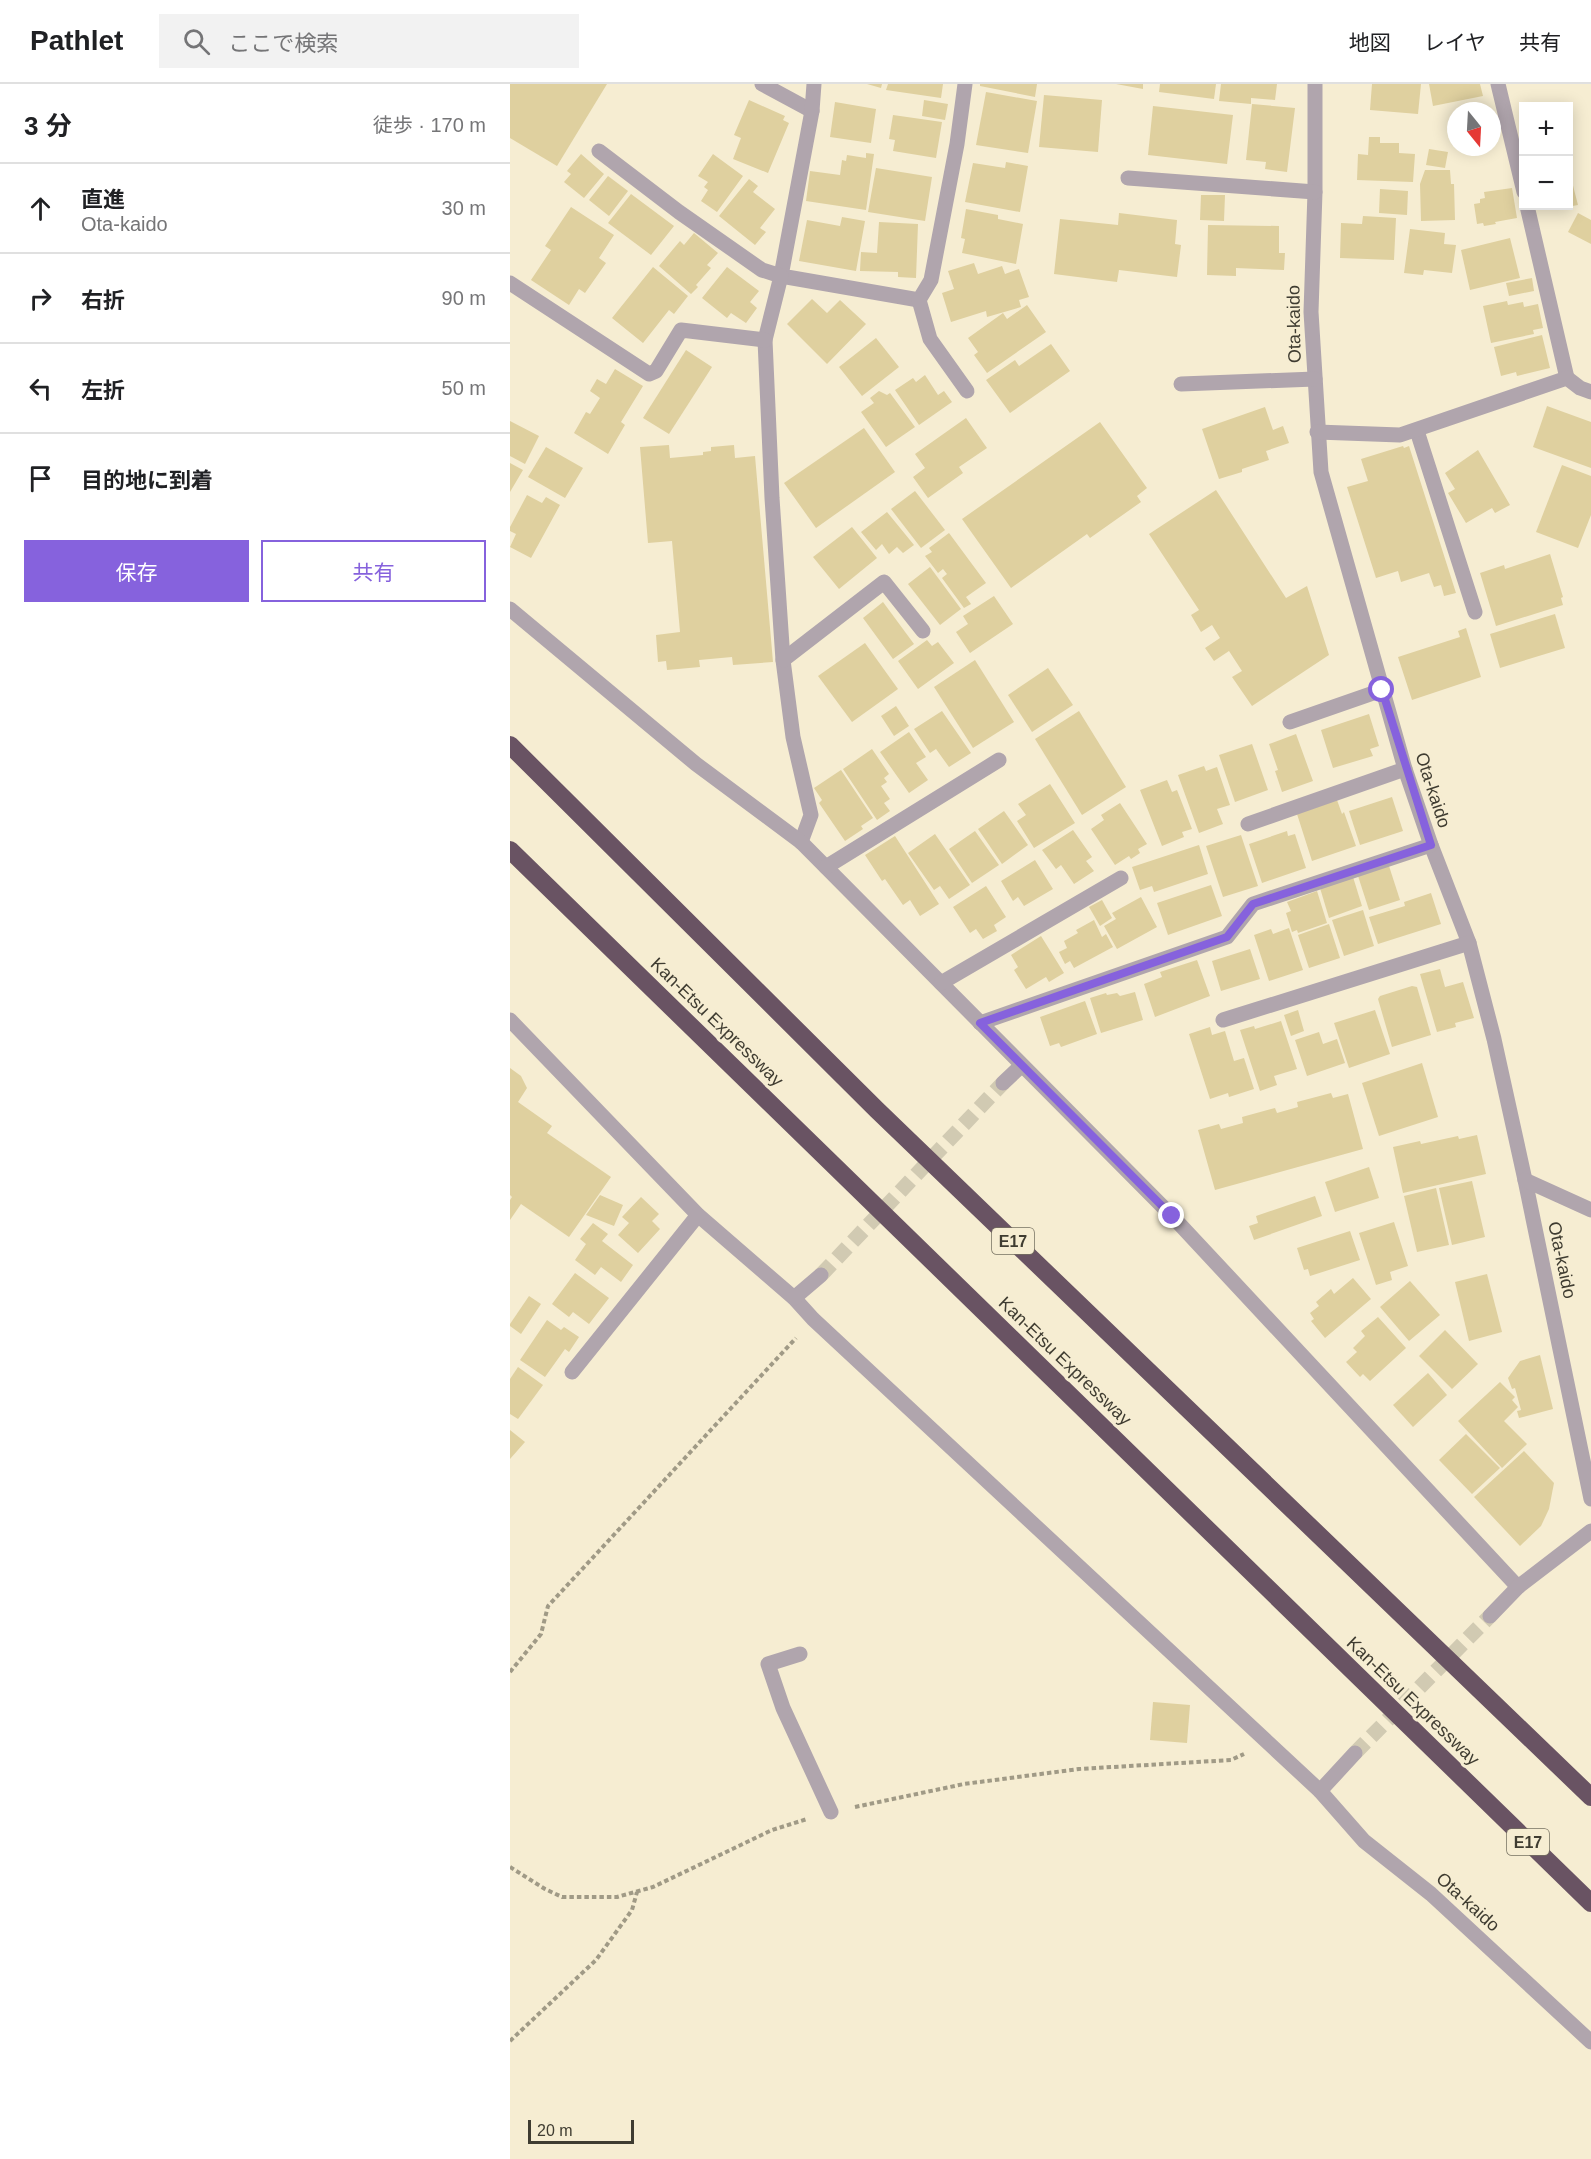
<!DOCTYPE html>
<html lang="ja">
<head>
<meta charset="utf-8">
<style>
	:root { --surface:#fff; --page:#f2f2f2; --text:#202124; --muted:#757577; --line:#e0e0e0; --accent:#8662dd }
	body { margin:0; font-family:Helvetica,"Noto Sans JP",sans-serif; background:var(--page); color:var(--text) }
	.controls { position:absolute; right:18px; top:18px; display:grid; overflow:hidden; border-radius:0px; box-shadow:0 3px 15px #0003 }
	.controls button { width:54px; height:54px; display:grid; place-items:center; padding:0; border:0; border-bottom:2px solid var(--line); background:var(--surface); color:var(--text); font:30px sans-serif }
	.compass { position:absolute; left:937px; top:18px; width:54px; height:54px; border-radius:50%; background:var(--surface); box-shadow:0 3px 15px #0003; rotate:162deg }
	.scale { position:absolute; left:18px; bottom:15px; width:106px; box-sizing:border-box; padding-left:6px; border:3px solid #3f3c31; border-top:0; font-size:16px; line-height:21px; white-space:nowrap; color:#3f3c31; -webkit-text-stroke:4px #f6edd2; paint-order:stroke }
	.stop { position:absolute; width:18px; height:18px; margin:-14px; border:4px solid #8662dd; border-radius:50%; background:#fff }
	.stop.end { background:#8662dd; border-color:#fff; box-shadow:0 2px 6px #0008 }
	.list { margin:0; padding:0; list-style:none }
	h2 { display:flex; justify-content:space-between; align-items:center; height:78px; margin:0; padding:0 24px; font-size:26px }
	h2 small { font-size:20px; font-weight:400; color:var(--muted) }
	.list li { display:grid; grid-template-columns:39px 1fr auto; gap:18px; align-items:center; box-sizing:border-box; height:90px; padding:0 24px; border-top:2px solid var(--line) }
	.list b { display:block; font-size:22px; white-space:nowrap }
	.list p { margin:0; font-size:20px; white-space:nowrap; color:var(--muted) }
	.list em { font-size:20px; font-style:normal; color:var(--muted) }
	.actions { display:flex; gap:12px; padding:18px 24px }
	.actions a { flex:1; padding:14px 0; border:2px solid var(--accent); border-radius:0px; text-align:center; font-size:21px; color:var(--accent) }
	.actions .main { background:var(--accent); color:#fff }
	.icon { flex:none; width:33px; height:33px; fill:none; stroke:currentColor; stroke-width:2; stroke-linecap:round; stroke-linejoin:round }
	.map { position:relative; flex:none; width:1081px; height:2075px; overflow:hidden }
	header { display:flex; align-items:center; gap:36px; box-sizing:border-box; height:84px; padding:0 30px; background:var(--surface); border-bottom:2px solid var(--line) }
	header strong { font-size:28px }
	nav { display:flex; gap:33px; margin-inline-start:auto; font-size:21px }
	.search { width:420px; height:54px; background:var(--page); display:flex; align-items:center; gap:15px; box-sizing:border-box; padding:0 21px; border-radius:0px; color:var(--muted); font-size:22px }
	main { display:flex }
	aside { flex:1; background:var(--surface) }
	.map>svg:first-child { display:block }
	.building { fill:#dfd09f }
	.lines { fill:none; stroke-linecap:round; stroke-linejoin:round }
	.minor-tunnel { stroke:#d1cab2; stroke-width:15; stroke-dasharray:15 8; stroke-linecap:butt }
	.path { stroke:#a09a86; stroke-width:4; stroke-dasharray:4.5 3; stroke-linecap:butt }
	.minor { stroke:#b0a5ad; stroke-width:15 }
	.highway { stroke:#695363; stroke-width:18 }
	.route { stroke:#8662dd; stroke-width:8 }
	.labels { text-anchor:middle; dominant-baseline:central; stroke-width:6; stroke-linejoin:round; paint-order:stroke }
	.shield { fill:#f6edd2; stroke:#767161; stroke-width:1.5 }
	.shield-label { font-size:16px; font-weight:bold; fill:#3f3c31 }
	.street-label { font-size:18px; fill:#3f3c31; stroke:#f6edd2 }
</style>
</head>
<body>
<header>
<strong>Pathlet</strong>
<div class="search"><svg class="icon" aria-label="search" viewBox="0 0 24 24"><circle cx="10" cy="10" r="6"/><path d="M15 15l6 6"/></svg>ここで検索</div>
<nav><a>地図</a><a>レイヤ</a><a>共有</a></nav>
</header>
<main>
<aside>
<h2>3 分<small>徒歩 · 170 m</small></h2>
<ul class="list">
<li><svg class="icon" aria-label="ahead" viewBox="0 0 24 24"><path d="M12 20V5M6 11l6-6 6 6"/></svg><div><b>直進</b><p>Ota-kaido</p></div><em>30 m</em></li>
<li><svg class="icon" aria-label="right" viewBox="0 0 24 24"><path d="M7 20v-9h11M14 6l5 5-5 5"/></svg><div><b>右折</b></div><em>90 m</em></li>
<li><svg class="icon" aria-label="left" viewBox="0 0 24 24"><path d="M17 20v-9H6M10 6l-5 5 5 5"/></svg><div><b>左折</b></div><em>50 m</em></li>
<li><svg class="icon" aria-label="arrive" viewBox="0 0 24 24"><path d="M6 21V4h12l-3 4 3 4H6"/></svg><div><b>目的地に到着</b></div></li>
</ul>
<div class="actions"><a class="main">保存</a><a>共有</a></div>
</aside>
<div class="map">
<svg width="1081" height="2075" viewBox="0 0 1081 2075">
	<rect width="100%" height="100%" fill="#f6edd2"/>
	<g class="building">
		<polygon points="0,0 97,0 47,82 0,54"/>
		<polygon points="357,0 372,0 371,4"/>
		<polygon points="378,0 433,0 431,14 376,6"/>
		<polygon points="470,0 527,0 525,13 470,2"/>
		<polygon points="606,0 633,0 633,5"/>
		<polygon points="650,0 706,0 704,15 649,8"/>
		<polygon points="711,0 767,0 765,16 741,14 741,20 709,17"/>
		<polygon points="862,0 911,0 908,30 860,26"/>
		<polygon points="919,0 970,0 973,12 923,22"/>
		<polygon points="476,8 527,17 518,69 466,61"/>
		<polygon points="534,11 592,16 588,68 529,63"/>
		<polygon points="239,16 275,32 273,36 279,39 258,89 223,75 231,54 224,51"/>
		<polygon points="414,16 438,20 435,36 412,32"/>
		<polygon points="325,18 366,25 361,59 320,53"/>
		<polygon points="742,20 785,24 777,88 755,85 756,78 736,76"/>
		<polygon points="643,22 723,31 717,80 638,71"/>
		<polygon points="383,31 432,38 426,74 383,67 385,56 379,55"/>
		<polygon points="859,53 870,53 870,59 889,59 889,69 905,70 903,98 847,96 848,70 858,71"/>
		<polygon points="919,65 938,68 935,84 916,81"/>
		<polygon points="356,69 364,70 356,126 296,117 300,87 330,91 332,76 336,77 337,71 356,74"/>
		<polygon points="71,70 94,90 74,114 54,98 61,90 57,87"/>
		<polygon points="203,70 233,92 207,128 191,117 198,106 194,103 198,98 188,92"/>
		<polygon points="496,78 518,82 510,128 455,118 463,79 495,84"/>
		<polygon points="1058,82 1068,121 1046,125 1046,122 1058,122"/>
		<polygon points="366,84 422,93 415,137 358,128"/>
		<polygon points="915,86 940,86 941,100 944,100 945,136 911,137 910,100"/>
		<polygon points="98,92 118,107 99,132 79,116"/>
		<polygon points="239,95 248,102 243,108 265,125 250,144 256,148 245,161 209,132"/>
		<polygon points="1002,104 1007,134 985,138 986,140 974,142 973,139 967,140 964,120 970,119 970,115 975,114 974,108"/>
		<polygon points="870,105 898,107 897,131 869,129"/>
		<polygon points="121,110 164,142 141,171 98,139"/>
		<polygon points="691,111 715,111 714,137 690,136"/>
		<polygon points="61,123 104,151 89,174 96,179 75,209 69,205 59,221 21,196 41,166 35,162"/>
		<polygon points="456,125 488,131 488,135 513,140 506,180 452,169 455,155 451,154"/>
		<polygon points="609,129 667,136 665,160 671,161 667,193 609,186 607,198 544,190 550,135 608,141"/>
		<polygon points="1068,129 1081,136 1081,160 1058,148"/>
		<polygon points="853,132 886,134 884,176 830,174 831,139 852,140"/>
		<polygon points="332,133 355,137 346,187 289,177 297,136 330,142"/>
		<polygon points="369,138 408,140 406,194 388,193 388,188 350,187 351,168 367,169"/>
		<polygon points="698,141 769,142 769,169 775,169 774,186 726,184 726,192 697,191"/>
		<polygon points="900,145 935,149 934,160 946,161 942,189 914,186 913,191 894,189"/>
		<polygon points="184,149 208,169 197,181 201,184 186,201 188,203 181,210 149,182 170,157 174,161"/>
		<polygon points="1000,154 1010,194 960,206 951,166"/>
		<polygon points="464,179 468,190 492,182 495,190 509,185 519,213 509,216 511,223 477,233 476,227 441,238 432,209 444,205 438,187"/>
		<polygon points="143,183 178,212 164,230 159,226 133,259 102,234"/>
		<polygon points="217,183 249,207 240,218 247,224 236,239 221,229 217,234 192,214"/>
		<polygon points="1022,194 1024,207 999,212 996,199"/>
		<polygon points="302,215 317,229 330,216 356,240 317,280 277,240"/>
		<polygon points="997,217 998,221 1013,218 1014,223 1028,220 1033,244 1023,246 1024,250 981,259 973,222"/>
		<polygon points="517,221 536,248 477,289 464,271 468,268 458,254 493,229 497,235"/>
		<polygon points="1032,251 1040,284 1007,292 1006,288 991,292 984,263"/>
		<polygon points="366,254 389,283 352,312 329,283"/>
		<polygon points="541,260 560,287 500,329 476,296 505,276 509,282"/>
		<polygon points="176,266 202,283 159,350 133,334"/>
		<polygon points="105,285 133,302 111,338 115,341 98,370 64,349 76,328 80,330 90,314 80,307 87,295 96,300"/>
		<polygon points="415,291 428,311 434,307 442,318 409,341 385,306 403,294 406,298"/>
		<polygon points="369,307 377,311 380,309 405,343 376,363 351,328 364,319 360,314"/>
		<polygon points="1037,322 1081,338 1081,384 1023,363"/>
		<polygon points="755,323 763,346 773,342 779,359 756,367 759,376 732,385 732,388 709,395 692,345"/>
		<polygon points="456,334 477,364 449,383 453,389 418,414 403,393 415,384 405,370"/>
		<polygon points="0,337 29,352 15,380 0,372"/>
		<polygon points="590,338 637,404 627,412 631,418 580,454 577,450 501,504 452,435"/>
		<polygon points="354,344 385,388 306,444 274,399"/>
		<polygon points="159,361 160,374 193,371 193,368 201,367 201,363 224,361 225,374 245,372 263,578 223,581 222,573 189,576 190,583 157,586 156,577 148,578 146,551 170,548 162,457 138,459 130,363"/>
		<polygon points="893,362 894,364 899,362 946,509 934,512 931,501 924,503 919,489 891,498 888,487 866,494 837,403 858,397 851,375"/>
		<polygon points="36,363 73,384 55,414 18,393"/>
		<polygon points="968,366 1000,421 985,429 982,424 956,439 938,409 945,405 935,389"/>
		<polygon points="0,379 13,386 0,408"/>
		<polygon points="1052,381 1081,392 1081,431 1068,464 1026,448"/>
		<polygon points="706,406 776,514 797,502 819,571 742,622 722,593 732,587 719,567 704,577 695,564 710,554 702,541 691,548 681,531 689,526 639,450"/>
		<polygon points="405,407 435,446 411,464 381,425"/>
		<polygon points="17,411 32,419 36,413 50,421 21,474 0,463 6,450 0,447 0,443"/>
		<polygon points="377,428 404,461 393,469 387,463 379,470 372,460 366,466 351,448"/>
		<polygon points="342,443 367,474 329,505 303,473"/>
		<polygon points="439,449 476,499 456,513 461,520 454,524 432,494 437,490 433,485 428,489 415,472 422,468 419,464"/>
		<polygon points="1040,470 1053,513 1051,514 1053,521 986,542 970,489 994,481 995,485"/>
		<polygon points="420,483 451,525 430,541 398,500"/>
		<polygon points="484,512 503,540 460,569 446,548 458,540 453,532"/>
		<polygon points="373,518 404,560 383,575 353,534"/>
		<polygon points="1045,530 1055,564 990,584 980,550"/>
		<polygon points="956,544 971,593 902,616 888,573 950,553 948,547"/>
		<polygon points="417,556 422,562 428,558 444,579 408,605 388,577"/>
		<polygon points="355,559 388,605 342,638 308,592"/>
		<polygon points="465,576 504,638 463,664 424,603"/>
		<polygon points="538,584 563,621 522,648 498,611"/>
		<polygon points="386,622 399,642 384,652 371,632"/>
		<polygon points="432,627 461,669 439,683 426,665 420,669 404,645"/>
		<polygon points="569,627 616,703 572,731 525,655"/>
		<polygon points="859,630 869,662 860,665 863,672 823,684 811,646"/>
		<polygon points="399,648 416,673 406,679 418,696 399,709 370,668"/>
		<polygon points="786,650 803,697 772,708 765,687 768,686 759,660"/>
		<polygon points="742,660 758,706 725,718 709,671"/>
		<polygon points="362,665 379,690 374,694 377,698 371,702 380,715 374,719 380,727 367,736 333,685"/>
		<polygon points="694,682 696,687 707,683 720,721 707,725 713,740 689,749 668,691"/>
		<polygon points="331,686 363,734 351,742 353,745 335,757 309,719 312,716 304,704"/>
		<polygon points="657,696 662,708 667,706 682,745 672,748 674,753 652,762 630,706"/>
		<polygon points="540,700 565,739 524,764 507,737 516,731 508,720"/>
		<polygon points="882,713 893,747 850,761 839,727"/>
		<polygon points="827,716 832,730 834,728 846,762 802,777 787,730"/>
		<polygon points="610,719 637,760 628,765 630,769 621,775 619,772 605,781 581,745 594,736 591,731"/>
		<polygon points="494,727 518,761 492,780 468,745"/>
		<polygon points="563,746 582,773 576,777 584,787 564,800 551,781 546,785 532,766"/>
		<polygon points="465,747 489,781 462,799 439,765"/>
		<polygon points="777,747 778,752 785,750 796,784 752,799 739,760"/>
		<polygon points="425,750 460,801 439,815 430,802 424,806 398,769"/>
		<polygon points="731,751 748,802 713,813 696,762"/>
		<polygon points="385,752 429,820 410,832 400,816 393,821 375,795 372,797 355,771"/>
		<polygon points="689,761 698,790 644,808 642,802 630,806 622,783"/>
		<polygon points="525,776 543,805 514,822 508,813 503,817 491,797"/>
		<polygon points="879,782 890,816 859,826 848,792"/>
		<polygon points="843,793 852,822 819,834 810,804"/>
		<polygon points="701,801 712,832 658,851 647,819"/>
		<polygon points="476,802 496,833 484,841 487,847 473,855 466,845 460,849 443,823"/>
		<polygon points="807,807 817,839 788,849 787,846 782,848 776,829 781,827 777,818"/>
		<polygon points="921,809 931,840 868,860 859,833 895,822 894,818"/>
		<polygon points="631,813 647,843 607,865 594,842 606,835 602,829"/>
		<polygon points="592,816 602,834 590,842 579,823"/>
		<polygon points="853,826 864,862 834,872 822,836"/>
		<polygon points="584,836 592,853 596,850 603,863 564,884 560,877 555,880 549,868 557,864 554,857 568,849 566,846"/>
		<polygon points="819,840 830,874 799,884 788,851"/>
		<polygon points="779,844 793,886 759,897 744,851 761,845 763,850"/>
		<polygon points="531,852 554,889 539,898 536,893 516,905 504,886 508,883 501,871"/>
		<polygon points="740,865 750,895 711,907 702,877"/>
		<polygon points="687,876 700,912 645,933 634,900 652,893 650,888"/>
		<polygon points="930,885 935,903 953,898 964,934 945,939 946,943 927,948 910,890"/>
		<polygon points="902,902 907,903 921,951 882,963 868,915 870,912"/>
		<polygon points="625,908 633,936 591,949 580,914 596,909 597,911 607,909 610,912"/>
		<polygon points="575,917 587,950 551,963 549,959 540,962 530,933"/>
		<polygon points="788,926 794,947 781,952 774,931"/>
		<polygon points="865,926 880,970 839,984 824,939"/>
		<polygon points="771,937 787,985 764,992 767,1001 750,1007 730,946 744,942 745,945"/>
		<polygon points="700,943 702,951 715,947 724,977 734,974 744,1005 719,1013 718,1009 700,1015 679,950"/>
		<polygon points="809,948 813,960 827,955 835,979 797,992 785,956"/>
		<polygon points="912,979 928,1033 869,1052 852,999"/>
		<polygon points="0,984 11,992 17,1004 8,1018 42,1042 37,1049 101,1093 59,1153 11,1120 0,1136 0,1116 2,1113 0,1111"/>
		<polygon points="821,1009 823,1014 838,1010 853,1065 705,1106 688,1046 709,1040 711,1045 733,1039 732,1033 765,1024 767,1029 788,1023 787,1018"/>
		<polygon points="967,1051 976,1090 893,1109 883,1063 910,1057 911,1060 948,1052 949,1055"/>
		<polygon points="859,1083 869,1114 825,1128 815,1098"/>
		<polygon points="962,1097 975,1153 942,1161 929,1104"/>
		<polygon points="926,1104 939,1161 907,1168 894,1112"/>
		<polygon points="90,1111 113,1121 104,1142 76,1131"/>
		<polygon points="805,1112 812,1132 744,1156 739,1142 748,1139 746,1132"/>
		<polygon points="131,1113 149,1130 142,1137 150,1145 128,1169 108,1151 119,1139 112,1133"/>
		<polygon points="884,1138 898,1182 880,1188 882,1196 866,1201 849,1149"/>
		<polygon points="83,1139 98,1150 92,1157 123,1181 111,1198 91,1183 85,1191 65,1176 76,1160 70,1155"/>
		<polygon points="840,1147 850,1176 800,1192 798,1185 794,1186 787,1164"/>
		<polygon points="65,1189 99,1214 79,1240 63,1228 59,1233 42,1220"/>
		<polygon points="977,1190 992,1248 959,1257 945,1198"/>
		<polygon points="843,1194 861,1215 815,1254 801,1237 804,1235 800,1229 809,1222 806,1218 821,1205 824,1210"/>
		<polygon points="900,1197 930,1231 899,1257 870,1223"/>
		<polygon points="19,1212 31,1220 11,1250 0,1242 0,1240"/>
		<polygon points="868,1233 896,1264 860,1297 853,1290 850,1293 836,1278 847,1268 843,1264 855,1252 851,1247"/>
		<polygon points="37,1236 51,1246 54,1243 69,1253 59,1268 55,1265 35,1293 10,1276"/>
		<polygon points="935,1246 968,1280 942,1305 909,1272"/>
		<polygon points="1030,1271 1043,1325 1009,1334 1007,1327 1011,1326 1005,1304 1002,1305 998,1294 1010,1277"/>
		<polygon points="8,1283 33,1301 8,1335 0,1330 0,1295"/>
		<polygon points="918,1289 937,1311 903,1343 883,1321"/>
		<polygon points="990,1298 1005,1313 1002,1316 1008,1323 994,1337 1017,1360 992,1384 948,1337"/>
		<polygon points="0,1346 15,1358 0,1375"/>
		<polygon points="956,1350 990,1384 962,1410 929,1376"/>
		<polygon points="1014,1367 1044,1399 1039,1425 1031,1442 1010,1462 964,1413"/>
		<polygon points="643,1618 680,1621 677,1659 640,1656"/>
	</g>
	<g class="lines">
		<g class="minor-tunnel">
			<polyline points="311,1191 493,999"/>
			<polyline points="845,1669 980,1532"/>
		</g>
		<g class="path">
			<polyline points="0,1588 31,1550 38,1522 286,1254"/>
			<polyline points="345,1723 454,1700 569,1685 721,1676 734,1670"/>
			<polyline points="0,1783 35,1805 52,1813 107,1813 143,1803 262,1746 297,1735"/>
			<polyline points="0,1957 86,1876 122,1826 127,1808"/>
		</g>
		<g class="minor">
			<polyline points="252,0 302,27"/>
			<polyline points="304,0 302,27 271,192 409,216 421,196 447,60 455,0"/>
			<polyline points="805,0 805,108 801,228 811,388 895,685 921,761 959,859 984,955 1015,1096 1081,1415"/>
			<polyline points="988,0 1014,108"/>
			<polyline points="89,67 169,128 252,186 271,192 255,256 262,414 273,576 283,653 301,731 291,758"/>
			<polyline points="618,94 805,108"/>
			<polyline points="1017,122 1057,294"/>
			<polyline points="0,199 139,290 146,287 171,246 255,256"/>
			<polyline points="409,216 420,255 457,307"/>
			<polyline points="671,300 805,295"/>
			<polyline points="907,347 965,528"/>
			<polyline points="807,348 890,351 1057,294 1070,304 1081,308"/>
			<polyline points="0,525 186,680 291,758 662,1132 1008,1503"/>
			<polyline points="273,576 374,498 413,547"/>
			<polyline points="780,638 872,606"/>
			<polyline points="738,740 895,685"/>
			<polyline points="316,783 489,676"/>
			<polyline points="431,899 611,794"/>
			<polyline points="0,936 188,1131 284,1214 303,1235 810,1707 854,1757 921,1810 1081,1958"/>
			<polyline points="713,936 959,859"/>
			<polyline points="470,939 717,853 743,820 921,761"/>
			<polyline points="493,999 511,982"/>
			<polyline points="1015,1096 1081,1126"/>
			<polyline points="284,1214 311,1191"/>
			<polyline points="62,1288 188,1131"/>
			<polyline points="980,1532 1008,1503 1081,1447"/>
			<polyline points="290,1570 258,1580 273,1624 321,1728"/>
			<polyline points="810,1707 845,1669"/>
		</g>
		<g class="highway">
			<polyline points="0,661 367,1026 1081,1713"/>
			<polyline points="0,766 1081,1819"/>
		</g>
	</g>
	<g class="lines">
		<polyline class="route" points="662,1132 470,939 717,853 743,820 921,761 872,606"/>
	</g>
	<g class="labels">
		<g class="shield">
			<rect x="482" y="1144" width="42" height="26" rx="4.5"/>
			<rect x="997" y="1745" width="42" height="26" rx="4.5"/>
		</g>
		<g class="shield-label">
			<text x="503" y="1157">E17</text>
			<text x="1018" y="1758">E17</text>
		</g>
		<g class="street-label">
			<text transform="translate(784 240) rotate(-91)">Ota-kaido</text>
			<text transform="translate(923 706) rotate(72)">Ota-kaido</text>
			<text transform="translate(207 938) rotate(44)">Kan-Etsu Expressway</text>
			<text transform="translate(1052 1176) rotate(78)">Ota-kaido</text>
			<text transform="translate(555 1277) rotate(44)">Kan-Etsu Expressway</text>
			<text transform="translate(903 1617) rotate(44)">Kan-Etsu Expressway</text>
			<text transform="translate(958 1818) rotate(42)">Ota-kaido</text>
		</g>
	</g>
</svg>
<div class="controls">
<button>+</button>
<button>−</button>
</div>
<svg class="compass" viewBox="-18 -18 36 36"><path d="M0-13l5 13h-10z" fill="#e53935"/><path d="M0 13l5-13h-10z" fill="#757577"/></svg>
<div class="scale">20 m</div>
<div class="stop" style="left:872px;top:606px"></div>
<div class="stop end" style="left:662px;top:1132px"></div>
</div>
</main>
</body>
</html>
